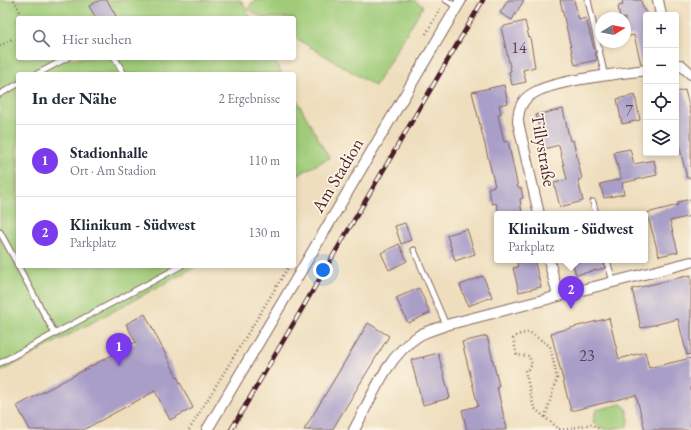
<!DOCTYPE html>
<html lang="de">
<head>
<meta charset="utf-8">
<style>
	:root { --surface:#fff; --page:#f6f6f7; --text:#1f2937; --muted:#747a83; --line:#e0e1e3; --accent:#7c3aed }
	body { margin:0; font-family:"EB Garamond",serif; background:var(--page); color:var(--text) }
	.controls { position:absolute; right:12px; top:12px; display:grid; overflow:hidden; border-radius:4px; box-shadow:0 2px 6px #0003 }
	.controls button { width:36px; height:36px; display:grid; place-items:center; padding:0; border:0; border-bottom:1px solid var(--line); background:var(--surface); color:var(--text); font:20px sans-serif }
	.compass { position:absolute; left:595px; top:12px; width:36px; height:36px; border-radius:50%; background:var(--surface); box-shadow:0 2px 6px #0003; rotate:80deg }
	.you { position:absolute; left:323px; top:270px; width:14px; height:14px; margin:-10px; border:3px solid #fff; border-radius:50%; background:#1a73e8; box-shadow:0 0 0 6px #1a73e833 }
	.badge { display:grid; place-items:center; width:26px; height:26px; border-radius:50%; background:var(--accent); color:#fff; font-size:13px; font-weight:700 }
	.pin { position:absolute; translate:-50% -33px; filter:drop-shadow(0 1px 2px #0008) }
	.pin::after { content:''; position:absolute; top:21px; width:14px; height:12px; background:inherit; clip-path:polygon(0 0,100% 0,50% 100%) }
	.popup { position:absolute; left:494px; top:211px; width:154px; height:52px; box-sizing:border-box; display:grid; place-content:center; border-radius:4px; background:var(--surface); filter:drop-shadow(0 1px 3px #0005); font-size:13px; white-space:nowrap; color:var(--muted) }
	.popup b { font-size:15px; color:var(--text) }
	.popup::after { content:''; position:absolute; left:50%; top:100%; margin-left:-8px; border:8px solid transparent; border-top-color:var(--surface) }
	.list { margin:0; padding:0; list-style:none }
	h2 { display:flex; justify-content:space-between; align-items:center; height:52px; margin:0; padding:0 16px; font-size:17px }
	h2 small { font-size:13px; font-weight:400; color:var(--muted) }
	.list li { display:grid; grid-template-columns:26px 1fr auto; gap:12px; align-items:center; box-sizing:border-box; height:72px; padding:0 16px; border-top:1px solid var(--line) }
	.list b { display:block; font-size:15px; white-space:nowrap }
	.list p { margin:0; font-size:13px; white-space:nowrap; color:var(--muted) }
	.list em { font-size:13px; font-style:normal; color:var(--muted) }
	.icon { flex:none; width:22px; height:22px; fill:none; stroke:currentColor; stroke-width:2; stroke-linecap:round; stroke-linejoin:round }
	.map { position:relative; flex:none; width:691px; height:430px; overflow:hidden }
	.search { position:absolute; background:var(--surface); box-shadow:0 2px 6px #0003; left:16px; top:16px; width:280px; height:44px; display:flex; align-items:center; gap:10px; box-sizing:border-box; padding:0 14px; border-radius:4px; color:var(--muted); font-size:15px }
	.panel { position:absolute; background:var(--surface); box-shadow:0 2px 6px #0003; left:16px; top:72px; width:280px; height:196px; border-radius:4px }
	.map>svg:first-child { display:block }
	.green { fill:#a0cc7a; stroke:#757652 }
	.building { fill:#a99ec8 }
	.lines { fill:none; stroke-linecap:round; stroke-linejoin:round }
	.service-casing { stroke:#83625e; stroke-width:7 }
	.minor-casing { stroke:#83625e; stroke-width:12 }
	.path { stroke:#83625e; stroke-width:2.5; stroke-dasharray:1 3; stroke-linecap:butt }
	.service { stroke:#fff; stroke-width:5 }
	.minor { stroke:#fff; stroke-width:10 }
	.rail-casing { stroke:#4a1f2b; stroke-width:4.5 }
	.rail { stroke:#fcf5e5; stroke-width:3; stroke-dasharray:9; stroke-linecap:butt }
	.labels { text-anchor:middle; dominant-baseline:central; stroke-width:3.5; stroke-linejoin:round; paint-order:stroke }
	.number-label { font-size:16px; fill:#623f52 }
	.street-label { font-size:18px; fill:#4a1f2b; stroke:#fcf5e5 }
</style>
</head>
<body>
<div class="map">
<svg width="691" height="430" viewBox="0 0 691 430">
	<rect width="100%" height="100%" fill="#fcf5e5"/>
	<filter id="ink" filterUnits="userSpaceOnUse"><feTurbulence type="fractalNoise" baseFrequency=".025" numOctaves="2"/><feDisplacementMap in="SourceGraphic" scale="8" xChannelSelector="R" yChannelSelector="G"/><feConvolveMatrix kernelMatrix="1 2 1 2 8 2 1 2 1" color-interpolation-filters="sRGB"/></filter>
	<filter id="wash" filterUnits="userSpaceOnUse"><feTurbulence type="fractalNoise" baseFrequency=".012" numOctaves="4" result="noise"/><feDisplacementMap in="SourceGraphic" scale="16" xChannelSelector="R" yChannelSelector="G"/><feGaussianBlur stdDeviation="0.9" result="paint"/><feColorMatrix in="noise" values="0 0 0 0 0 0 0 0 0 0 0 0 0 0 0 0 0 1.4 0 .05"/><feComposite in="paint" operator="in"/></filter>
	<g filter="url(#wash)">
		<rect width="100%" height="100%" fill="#eedebd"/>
		<g class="green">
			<polygon points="0,0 241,0 251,18 18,18 18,58 274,58 282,74 18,74 18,266 197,266 0,372"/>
			<polygon points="254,0 413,0 423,6 375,86 294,37 294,18 263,18 248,9"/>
			<polygon points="294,95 329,158 294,177"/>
			<polygon points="621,404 626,408 629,419 627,426 605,430 593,422 596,410"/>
		</g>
		<g id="blocks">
			<g class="building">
				<polygon points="100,0 107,0 117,18 96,18 89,6"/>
				<polygon points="508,0 524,0 512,20 500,13"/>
				<polygon points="560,0 574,0 579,20 586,18 597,60 575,65"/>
				<polygon points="622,0 641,0 644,11 646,10 646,64 641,64 634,35 625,37 625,18 620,18 618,6 623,5"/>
				<polygon points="525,21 529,38 530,37 535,67 523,70 526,82 512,85 509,72 511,71 501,27"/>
				<polygon points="504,85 508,103 499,105 501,114 498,115 504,142 508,141 518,188 521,188 523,198 520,199 522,214 499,214 496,203 492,204 488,188 495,186 472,92"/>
				<polygon points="685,90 691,114 691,178 687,178 676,132 676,92"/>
				<polygon points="635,95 640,120 622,124 617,99"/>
				<polygon points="563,109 570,141 573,140 582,179 578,180 583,201 560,207 554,183 567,180 559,145 544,149 536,115"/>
				<polygon points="630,149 634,164 654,160 657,175 622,183 624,194 604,198 600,184 621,179 614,152"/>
				<polygon points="691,199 691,216 670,221 678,252 659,256 647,213 678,205 678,202"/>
				<polygon points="405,223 411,240 401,244 395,226"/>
				<polygon points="467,229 475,254 455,261 447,235"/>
				<polygon points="399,244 407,261 389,270 381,253"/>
				<polygon points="516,260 533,260 534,264 535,263 541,287 519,292 513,268 518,267"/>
				<polygon points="572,260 603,260 605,268 576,275"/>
				<polygon points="691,275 691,354 687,355 678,319 641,328 632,289"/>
				<polygon points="483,276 492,297 468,306 460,285"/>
				<polygon points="419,288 430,313 408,323 396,298"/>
				<polygon points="145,314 193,408 170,420 155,391 83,430 30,430 17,406 136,342 126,324"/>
				<polygon points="609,318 619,359 645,352 649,368 691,358 691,430 645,430 636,395 571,411 551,333"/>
				<polygon points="368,323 389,336 332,430 304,430"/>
				<polygon points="487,336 499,386 497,387 507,430 467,430 462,410 478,406 462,342"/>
				<polygon points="438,353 450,398 423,405 411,360 422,357 424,359 423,357"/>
			</g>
		</g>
	</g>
	<g filter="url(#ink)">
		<use href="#blocks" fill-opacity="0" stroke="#83625e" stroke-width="1"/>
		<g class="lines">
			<defs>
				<g id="service">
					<polyline points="446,0 457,7"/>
					<polyline points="588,0 605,77"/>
					<polyline points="115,58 124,74"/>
					<polyline points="37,74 67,58"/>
					<polyline points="0,94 18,84"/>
					<polyline points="593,202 596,214"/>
					<polyline points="0,232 18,265"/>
					<polyline points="414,250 446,325"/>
					<polyline points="607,260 613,282"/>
					<polyline points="18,266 55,334"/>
					<polyline points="0,363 181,266"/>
				</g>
				<g id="minor">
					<polyline points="658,0 661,15"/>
					<polyline points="676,65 681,65 691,74"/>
					<path d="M539 214 518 122C518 110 521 100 532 94 553 80 619 74 646 70"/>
					<polyline points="549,260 558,296"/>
					<polyline points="207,430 461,0"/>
					<path d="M354 430C371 399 387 356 417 337 425 331 437 329 446 325L691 262"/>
				</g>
			</defs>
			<use href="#service" class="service-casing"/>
			<use href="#minor" class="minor-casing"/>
			<g class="path">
				<polyline points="14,0 21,14"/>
				<polyline points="426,34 441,7"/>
				<polyline points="0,46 12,39"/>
				<polyline points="545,417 557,378 550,346 529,332 517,335 513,339 517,355 529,356 532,365 528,369 525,370 534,408 559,429 560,430"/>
				<polyline points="559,429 567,429 592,424 600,430"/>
				<polyline points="189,430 289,266"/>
			</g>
			<use href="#service" class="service"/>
			<use href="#minor" class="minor"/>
			<defs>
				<polyline id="rail" points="231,430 483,0"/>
			</defs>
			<use href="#rail" class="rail-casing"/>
			<use href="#rail" class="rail"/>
		</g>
	</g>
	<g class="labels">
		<g class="number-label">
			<text x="519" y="47">14</text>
			<text x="629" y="110">7</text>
			<text x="587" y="355">23</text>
		</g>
		<g class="street-label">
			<text transform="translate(544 150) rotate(80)">Tillystraße</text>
			<text transform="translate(337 175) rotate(-59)">Am Stadion</text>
		</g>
	</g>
</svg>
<div class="controls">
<button>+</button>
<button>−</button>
<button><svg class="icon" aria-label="locate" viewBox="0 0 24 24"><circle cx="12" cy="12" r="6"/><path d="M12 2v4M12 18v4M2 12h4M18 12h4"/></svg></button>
<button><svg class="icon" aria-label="layers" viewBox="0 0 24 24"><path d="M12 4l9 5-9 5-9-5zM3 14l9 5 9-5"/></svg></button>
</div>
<svg class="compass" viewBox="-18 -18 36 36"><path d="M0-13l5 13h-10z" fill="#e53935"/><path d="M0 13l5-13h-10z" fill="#747a83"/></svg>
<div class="you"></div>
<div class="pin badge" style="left:119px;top:366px">1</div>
<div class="pin badge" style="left:571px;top:309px">2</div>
<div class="popup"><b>Klinikum - Südwest</b>Parkplatz</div>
<div class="search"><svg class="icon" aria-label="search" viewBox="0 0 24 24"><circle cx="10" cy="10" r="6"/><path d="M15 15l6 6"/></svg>Hier suchen</div>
<section class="panel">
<h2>In der Nähe<small>2 Ergebnisse</small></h2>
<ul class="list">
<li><span class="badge">1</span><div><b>Stadionhalle</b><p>Ort · Am Stadion</p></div><em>110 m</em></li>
<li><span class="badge">2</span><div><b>Klinikum - Südwest</b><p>Parkplatz</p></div><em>130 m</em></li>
</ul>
</section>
</div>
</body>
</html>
